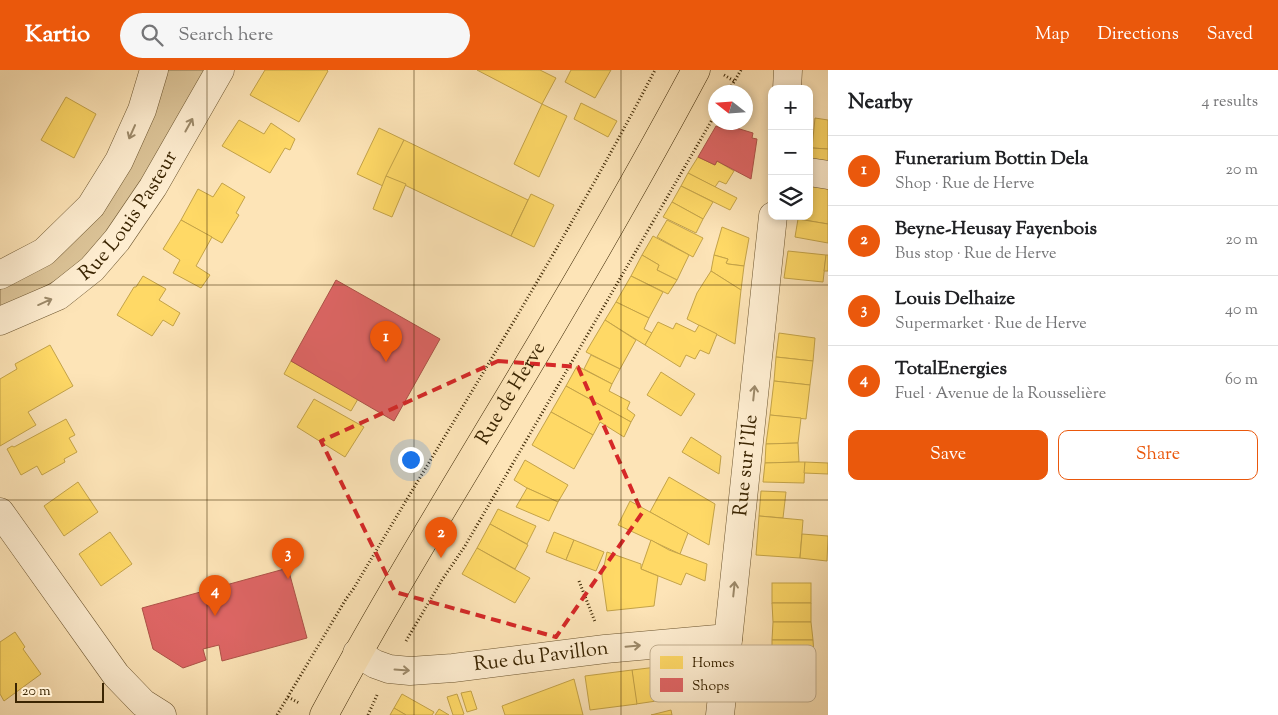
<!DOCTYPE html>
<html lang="en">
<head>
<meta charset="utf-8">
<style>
	:root { --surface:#fff; --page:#f6f6f6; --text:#202124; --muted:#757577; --line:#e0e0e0; --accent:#ea580c }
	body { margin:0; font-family:"Sorts Mill Goudy",serif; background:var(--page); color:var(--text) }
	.controls { position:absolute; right:15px; top:15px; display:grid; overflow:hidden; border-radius:10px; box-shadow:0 2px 8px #0003 }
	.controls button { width:45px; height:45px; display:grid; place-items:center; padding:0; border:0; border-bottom:1px solid var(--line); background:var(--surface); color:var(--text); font:25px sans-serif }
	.compass { position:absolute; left:708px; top:15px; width:45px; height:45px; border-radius:50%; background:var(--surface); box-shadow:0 2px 8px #0003; rotate:287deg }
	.scale { position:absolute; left:15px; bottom:12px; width:89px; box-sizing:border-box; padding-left:5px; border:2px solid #3b2502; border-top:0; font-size:14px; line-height:18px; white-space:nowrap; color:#3b2502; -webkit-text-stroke:4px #feedd0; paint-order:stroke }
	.you { position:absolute; left:410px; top:389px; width:18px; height:18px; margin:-12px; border:4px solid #fff; border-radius:50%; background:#1a73e8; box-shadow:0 0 0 8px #1a73e833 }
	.badge { display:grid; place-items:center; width:32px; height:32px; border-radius:50%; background:var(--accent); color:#fff; font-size:16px; font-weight:700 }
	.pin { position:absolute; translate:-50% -41px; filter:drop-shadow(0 1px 2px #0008) }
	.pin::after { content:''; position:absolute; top:26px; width:18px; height:15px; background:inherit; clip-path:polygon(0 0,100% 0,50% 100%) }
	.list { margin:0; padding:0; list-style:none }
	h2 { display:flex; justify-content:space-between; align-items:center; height:65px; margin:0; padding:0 20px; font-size:21px }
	h2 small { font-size:16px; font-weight:400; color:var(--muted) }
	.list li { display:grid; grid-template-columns:32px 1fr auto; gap:15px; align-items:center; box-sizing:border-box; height:70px; padding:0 20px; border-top:1px solid var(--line) }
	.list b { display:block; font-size:19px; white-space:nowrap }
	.list p { margin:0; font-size:16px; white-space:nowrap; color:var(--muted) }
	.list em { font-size:16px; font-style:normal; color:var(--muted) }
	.actions { display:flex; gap:10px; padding:15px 20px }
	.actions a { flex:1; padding:11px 0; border:1px solid var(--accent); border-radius:10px; text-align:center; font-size:18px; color:var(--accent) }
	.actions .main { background:var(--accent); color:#fff }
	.icon { flex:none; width:28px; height:28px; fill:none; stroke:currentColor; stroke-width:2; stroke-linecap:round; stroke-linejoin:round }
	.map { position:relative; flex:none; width:828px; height:645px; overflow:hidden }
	header { display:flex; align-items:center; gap:30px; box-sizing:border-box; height:70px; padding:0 25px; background:var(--accent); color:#fff }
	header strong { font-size:24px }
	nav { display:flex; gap:28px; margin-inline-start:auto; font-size:18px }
	.search { width:350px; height:45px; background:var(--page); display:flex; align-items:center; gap:12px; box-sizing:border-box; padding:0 18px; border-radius:28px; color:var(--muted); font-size:19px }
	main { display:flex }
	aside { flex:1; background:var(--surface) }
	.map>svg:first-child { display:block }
	.green { fill:#dcc498; stroke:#8c744d }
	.homes { fill:#ffd966; stroke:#c4a348 }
	.shops { fill:#e06666; stroke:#ae5248 }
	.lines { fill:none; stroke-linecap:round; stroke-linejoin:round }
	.minor-casing { stroke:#6c552f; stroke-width:29 }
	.major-casing { stroke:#3b2502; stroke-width:29 }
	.path { stroke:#3b2502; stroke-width:3; stroke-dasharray:1 2.5; stroke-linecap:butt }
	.minor { stroke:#feedd0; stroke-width:28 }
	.major { stroke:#fde4b7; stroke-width:28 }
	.oneway { stroke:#9c8969 }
	.marked { fill:none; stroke:#d62828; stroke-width:4; stroke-dasharray:10 6; stroke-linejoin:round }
	.grid { fill:none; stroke:#3b2502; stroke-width:1; stroke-opacity:0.55 }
	.labels { text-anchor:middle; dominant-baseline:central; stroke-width:5; stroke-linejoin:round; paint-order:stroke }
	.street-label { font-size:20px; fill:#3b2502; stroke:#feedd0 }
	.key { fill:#feedd0; stroke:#c4b192; stroke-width:1 }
	.key-label { font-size:14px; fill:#3b2502 }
</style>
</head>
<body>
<header>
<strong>Kartio</strong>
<div class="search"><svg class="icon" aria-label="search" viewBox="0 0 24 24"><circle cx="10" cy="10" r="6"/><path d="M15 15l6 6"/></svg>Search here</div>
<nav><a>Map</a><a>Directions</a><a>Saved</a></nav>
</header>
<main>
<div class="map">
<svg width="828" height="645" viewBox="0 0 828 645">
	<rect width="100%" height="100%" fill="#fde4b7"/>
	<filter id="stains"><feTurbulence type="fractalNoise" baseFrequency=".004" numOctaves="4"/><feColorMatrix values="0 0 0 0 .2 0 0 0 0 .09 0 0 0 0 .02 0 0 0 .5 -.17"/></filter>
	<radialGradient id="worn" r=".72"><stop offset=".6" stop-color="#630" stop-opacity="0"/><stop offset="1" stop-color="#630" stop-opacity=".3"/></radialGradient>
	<polygon class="green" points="166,0 208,0 108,165 73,200 26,228 0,238 0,218 70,175"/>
	<g class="homes">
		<polygon points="265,0 327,0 328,1 299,52 250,25"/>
		<polygon points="477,0 540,0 556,8 542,34"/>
		<polygon points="571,0 611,0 595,28 565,12"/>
		<polygon points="66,27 96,44 74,88 41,70"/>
		<polygon points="581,33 617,51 608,67 574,49"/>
		<polygon points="542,34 567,46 539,107 514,94"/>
		<polygon points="815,48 828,50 828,79 812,78"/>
		<polygon points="239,50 264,64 271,53 295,69 290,80 285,78 270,103 222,76"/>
		<polygon points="379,58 404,70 383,116 357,104"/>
		<polygon points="404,70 528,130 511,166 386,106"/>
		<polygon points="812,78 828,79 828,95 811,90"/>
		<polygon points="698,87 715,95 717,91 734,101 726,114 719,111 715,117 688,103"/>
		<polygon points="688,103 737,128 730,140 681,116"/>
		<polygon points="386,106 406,114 392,147 373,139"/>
		<polygon points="809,111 828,114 828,154 798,149 798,146 809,146"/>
		<polygon points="222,113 245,127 236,143 239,145 222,173 181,150 198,119 213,127"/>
		<polygon points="681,116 713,132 703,149 672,132"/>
		<polygon points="531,124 554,135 534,177 511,166"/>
		<polygon points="672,132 703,149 696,163 663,147"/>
		<polygon points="798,149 828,154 828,173 795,167"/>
		<polygon points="181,150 212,167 196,196 210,205 201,218 173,203 180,190 163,179"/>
		<polygon points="667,150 703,168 693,187 657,167"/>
		<polygon points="722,157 749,168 744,196 728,194 726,193 728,189 714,185"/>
		<polygon points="653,166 689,185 677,210 657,200 659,195 642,185"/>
		<polygon points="788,181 826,185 823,212 784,208"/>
		<polygon points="642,185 659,195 657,200 677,210 668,224 631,206"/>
		<polygon points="714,185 728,189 726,193 728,194 744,196 741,220 711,201"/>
		<polygon points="826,185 828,185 828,201 824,201"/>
		<polygon points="711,201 741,220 735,274 687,249 697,223"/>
		<polygon points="143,206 166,219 159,230 180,243 173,256 163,250 152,266 117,245 134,217 136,217"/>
		<polygon points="631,206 663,222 649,248 616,232"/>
		<polygon points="616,232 649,248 644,259 652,263 645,275 605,250"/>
		<polygon points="605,250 636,270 620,299 586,282"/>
		<polygon points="658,252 673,259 676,253 695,262 699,255 717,264 709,284 700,280 695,289 686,285 680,297 645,275"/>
		<polygon points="779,263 815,268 813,291 776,287"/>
		<polygon points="50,275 73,316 28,342 36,355 0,376 0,309 17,299 15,294"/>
		<polygon points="591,285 620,299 612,314 584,299"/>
		<polygon points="776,287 813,291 810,315 774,311"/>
		<polygon points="291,291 358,329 351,341 284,304"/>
		<polygon points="577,296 612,314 609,321 630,332 627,339 635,345 631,352 566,316"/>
		<polygon points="661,302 695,324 681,346 647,325"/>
		<polygon points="774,311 810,315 806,349 770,345"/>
		<polygon points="566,316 631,352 624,367 600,352 593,365 551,342"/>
		<polygon points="314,329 364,357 345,387 297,357"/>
		<polygon points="551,342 593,365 574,399 532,375"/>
		<polygon points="770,345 801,348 798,373 766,374"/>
		<polygon points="66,349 75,365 69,368 77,382 64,389 65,392 42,405 37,396 21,405 7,379 12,376 14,377"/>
		<polygon points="691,367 721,386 719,404 682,382"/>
		<polygon points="798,373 799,392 765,393 766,374"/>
		<polygon points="525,390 568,415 558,432 527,418 514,410"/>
		<polygon points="799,392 805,392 804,413 763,412 765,393"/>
		<polygon points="805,392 828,393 828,404 804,403"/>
		<polygon points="669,407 715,434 709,475 650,442"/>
		<polygon points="78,412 98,442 64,466 44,436"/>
		<polygon points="527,418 558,432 549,451 516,437"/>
		<polygon points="761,421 786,422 783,448 759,446"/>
		<polygon points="630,431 688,463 680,484 618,455"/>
		<polygon points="498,439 536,456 527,474 490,454"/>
		<polygon points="759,446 803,450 800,488 756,485"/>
		<polygon points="490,454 528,475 515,499 477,478"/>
		<polygon points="110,462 132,494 101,516 79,484"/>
		<polygon points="554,462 574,470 566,490 546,482"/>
		<polygon points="802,464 828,466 827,491 800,488"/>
		<polygon points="574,470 604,482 596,501 566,490"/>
		<polygon points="651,470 669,480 707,494 705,511 686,503 681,515 641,499"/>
		<polygon points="477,478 530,508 515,533 462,504"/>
		<polygon points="607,482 641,494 641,499 658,506 654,536 607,541 602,506"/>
		<rect x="772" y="513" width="39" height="20"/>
		<polygon points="772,533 811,533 811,552 773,552"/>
		<polygon points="773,552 811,552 813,570 772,570"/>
		<polygon points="15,562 25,577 23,579 41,604 4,631 0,624 0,572"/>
		<polygon points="772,570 813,570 815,599 772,600"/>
		<polygon points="665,596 670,629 636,634 632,600"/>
		<polygon points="632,600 637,634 590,640 585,606"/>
		<polygon points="574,609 583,645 505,645 502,636"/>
		<polygon points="471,621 477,639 467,642 461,623"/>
		<polygon points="402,624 434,642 432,645 406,645 394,638"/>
		<polygon points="457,624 464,644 462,645 453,645 447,627"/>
		<polygon points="394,638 406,645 390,645"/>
		<polygon points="439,639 449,645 435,645"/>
		<polygon points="671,640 672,645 651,645"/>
	</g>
	<g class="shops">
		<polygon points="723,54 753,63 752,68 757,69 751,109 717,91 715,95 698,87 716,56 721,58"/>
		<polygon points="336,210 440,269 394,351 291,291"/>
		<polygon points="288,498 307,568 222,591 219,575 203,579 206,590 183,598 153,579 142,538"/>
	</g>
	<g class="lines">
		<defs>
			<g id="minor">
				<polyline points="787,19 788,0"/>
				<polyline points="809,102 828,105"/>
				<polyline points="0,205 44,182 91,136 119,91 142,40 154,0"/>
				<path id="s1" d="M0 251 58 226 92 199 117 170 153 117 220 0"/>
				<polyline points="0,442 116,605 143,633 162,645"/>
				<path id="s2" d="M357 583 375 594 389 599 410 601 453 598 605 579 728 568"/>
				<path id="s3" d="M720 645 773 146"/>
			</g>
			<g id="major">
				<path id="s4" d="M324 645C377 546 435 451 493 354 563 238 632 120 696 0"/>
			</g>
		</defs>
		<use href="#minor" class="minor-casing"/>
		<use href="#major" class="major-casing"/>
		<g class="path">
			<polyline points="724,5 734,11"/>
			<polyline points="728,22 741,0"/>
			<polyline points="579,511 595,552"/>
			<polyline points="406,571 442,510 465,476 716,43"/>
			<polyline points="288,627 299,633"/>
			<path d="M277 645 346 529 354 518C455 347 563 177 655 0"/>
			<polyline points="368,645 377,625"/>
		</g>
		<use href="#minor" class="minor"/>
		<use href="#major" class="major"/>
	</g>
	<defs><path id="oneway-shaft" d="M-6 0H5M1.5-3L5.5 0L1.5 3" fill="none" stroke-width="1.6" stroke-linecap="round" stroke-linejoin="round" transform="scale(1.25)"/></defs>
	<g class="oneway">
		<use href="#oneway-shaft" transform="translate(189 55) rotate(-61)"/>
		<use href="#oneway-shaft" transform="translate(132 62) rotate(114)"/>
		<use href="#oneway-shaft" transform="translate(45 232) rotate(-24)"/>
		<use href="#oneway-shaft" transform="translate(754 323) rotate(-84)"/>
		<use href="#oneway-shaft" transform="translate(734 519) rotate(-84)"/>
		<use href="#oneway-shaft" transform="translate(633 576) rotate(-5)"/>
		<use href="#oneway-shaft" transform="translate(402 600) rotate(4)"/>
	</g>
	<path class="marked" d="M498 291 578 297 642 443 556 567 395 522 321 371Z"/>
	<path class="grid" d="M207 0V645M414 0V645M621 0V645M0 215H828M0 430H828"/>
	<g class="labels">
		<g class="street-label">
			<text stroke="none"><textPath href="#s1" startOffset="171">Rue Louis Pasteur</textPath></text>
			<text stroke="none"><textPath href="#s4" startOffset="372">Rue de Herve</textPath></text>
			<text stroke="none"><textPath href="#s3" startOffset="251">Rue sur l'Ile</textPath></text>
			<text stroke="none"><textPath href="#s2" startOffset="189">Rue du Pavillon</textPath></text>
		</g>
	</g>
	<rect x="650" y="575" width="166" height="57" rx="8" class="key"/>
	<rect x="660" y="586" width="23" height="13" fill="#ffd966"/>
	<rect x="660" y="608" width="23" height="14" fill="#e06666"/>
	<g class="key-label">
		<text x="692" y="597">Homes</text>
		<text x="692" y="620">Shops</text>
	</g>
	<rect width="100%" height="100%" filter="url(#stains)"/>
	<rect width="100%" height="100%" fill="url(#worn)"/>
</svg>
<div class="controls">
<button>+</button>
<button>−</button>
<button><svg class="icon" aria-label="layers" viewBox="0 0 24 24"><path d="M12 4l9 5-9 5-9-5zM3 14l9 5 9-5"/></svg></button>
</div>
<svg class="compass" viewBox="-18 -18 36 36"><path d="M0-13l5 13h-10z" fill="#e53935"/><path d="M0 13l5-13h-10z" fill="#757577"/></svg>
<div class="scale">20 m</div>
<div class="you"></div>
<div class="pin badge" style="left:386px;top:292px">1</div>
<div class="pin badge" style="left:441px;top:488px">2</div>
<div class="pin badge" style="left:288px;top:509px">3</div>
<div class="pin badge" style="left:215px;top:546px">4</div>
</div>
<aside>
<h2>Nearby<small>4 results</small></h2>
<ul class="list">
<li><span class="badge">1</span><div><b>Funerarium Bottin Dela</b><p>Shop · Rue de Herve</p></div><em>20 m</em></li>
<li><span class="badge">2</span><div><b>Beyne-Heusay Fayenbois</b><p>Bus stop · Rue de Herve</p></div><em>20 m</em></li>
<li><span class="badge">3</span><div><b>Louis Delhaize</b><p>Supermarket · Rue de Herve</p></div><em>40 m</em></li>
<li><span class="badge">4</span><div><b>TotalEnergies</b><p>Fuel · Avenue de la Rousselière</p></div><em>60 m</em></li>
</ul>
<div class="actions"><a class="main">Save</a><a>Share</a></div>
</aside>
</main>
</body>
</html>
